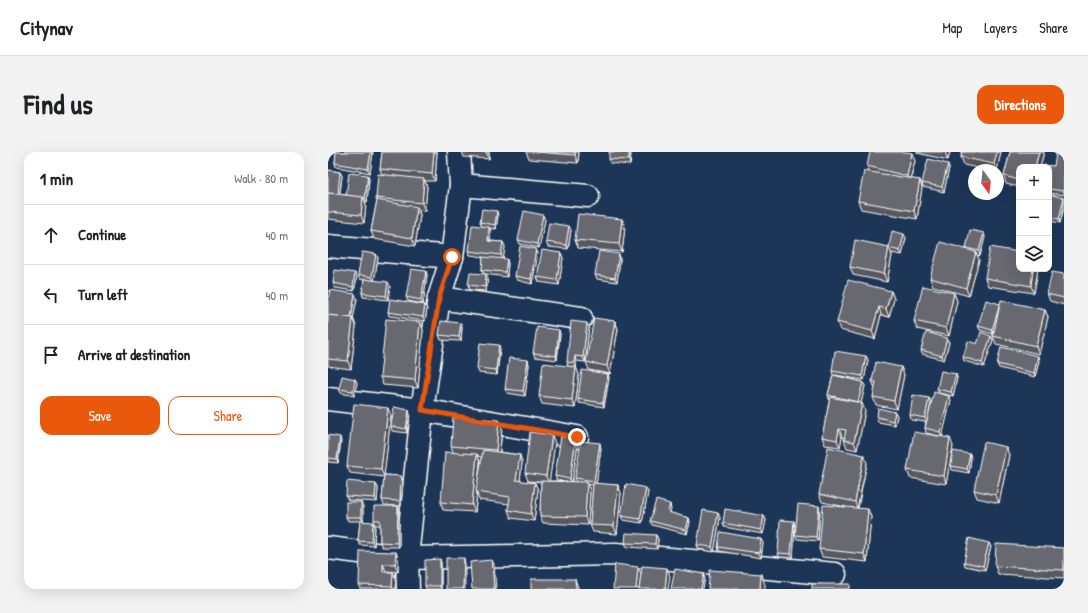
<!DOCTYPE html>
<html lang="en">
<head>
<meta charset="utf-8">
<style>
	:root { --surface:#fff; --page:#f2f2f2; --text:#202124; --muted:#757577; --line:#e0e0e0; --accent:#ea580c }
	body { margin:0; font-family:"Patrick Hand",sans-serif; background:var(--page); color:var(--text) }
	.controls { position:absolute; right:12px; top:12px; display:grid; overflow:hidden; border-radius:8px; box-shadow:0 4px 16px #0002 }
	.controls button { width:36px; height:36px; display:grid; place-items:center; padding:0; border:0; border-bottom:1px solid var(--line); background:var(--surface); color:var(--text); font:20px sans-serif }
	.compass { position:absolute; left:640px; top:12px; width:36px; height:36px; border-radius:50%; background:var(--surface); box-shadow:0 4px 16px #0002; rotate:165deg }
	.stop { position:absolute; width:12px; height:12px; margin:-9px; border:3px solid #ea580c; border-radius:50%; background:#fff }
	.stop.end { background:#ea580c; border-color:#fff; box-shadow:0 1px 4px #0008 }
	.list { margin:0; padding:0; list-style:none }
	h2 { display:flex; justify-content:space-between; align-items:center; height:52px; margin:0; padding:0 16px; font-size:17px }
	h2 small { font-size:13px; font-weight:400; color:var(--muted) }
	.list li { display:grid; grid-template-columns:26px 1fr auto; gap:12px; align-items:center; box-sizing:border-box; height:60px; padding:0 16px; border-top:1px solid var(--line) }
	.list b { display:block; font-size:15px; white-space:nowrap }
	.list em { font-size:13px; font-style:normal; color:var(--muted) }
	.actions { display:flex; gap:8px; padding:12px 16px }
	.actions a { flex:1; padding:9px 0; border:1px solid var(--accent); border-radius:12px; text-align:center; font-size:14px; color:var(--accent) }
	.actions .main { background:var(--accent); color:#fff }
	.icon { flex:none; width:22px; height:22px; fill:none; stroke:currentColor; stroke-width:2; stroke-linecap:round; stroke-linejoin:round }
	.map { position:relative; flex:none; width:736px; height:437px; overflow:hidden; border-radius:12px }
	header { display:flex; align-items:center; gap:24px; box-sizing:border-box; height:56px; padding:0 20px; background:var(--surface); border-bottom:1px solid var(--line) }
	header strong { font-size:19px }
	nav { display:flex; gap:22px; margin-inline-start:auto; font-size:14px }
	.intro { display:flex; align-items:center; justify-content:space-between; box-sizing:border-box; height:96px; padding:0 24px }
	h1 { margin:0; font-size:28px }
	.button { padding:10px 18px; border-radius:12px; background:var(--accent); color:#fff; font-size:14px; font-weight:700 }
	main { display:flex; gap:24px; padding:0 24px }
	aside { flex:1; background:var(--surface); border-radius:12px; box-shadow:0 4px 16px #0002 }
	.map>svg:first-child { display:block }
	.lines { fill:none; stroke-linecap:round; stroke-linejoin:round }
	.minor-casing { stroke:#fff; stroke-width:25 }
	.minor { stroke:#1d3557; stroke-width:22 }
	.wall { fill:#595961; stroke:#fff; fill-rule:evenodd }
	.shaded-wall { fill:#49494f; stroke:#fff }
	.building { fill:#686871; stroke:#fff }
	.route { stroke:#ea580c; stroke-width:5 }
</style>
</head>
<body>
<header>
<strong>Citynav</strong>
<nav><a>Map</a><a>Layers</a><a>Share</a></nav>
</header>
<div class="intro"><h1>Find us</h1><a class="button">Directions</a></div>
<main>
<aside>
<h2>1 min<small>Walk · 80 m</small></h2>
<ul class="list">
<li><svg class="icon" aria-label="ahead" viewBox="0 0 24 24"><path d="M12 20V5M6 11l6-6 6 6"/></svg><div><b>Continue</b></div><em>40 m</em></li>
<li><svg class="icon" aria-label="left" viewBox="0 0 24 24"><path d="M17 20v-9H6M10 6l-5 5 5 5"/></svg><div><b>Turn left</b></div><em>40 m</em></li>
<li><svg class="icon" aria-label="arrive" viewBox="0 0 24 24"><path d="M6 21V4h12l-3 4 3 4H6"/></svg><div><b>Arrive at destination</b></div></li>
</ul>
<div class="actions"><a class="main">Save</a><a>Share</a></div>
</aside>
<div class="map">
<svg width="736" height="437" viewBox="0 0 736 437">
	<rect width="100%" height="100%" fill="#1d3557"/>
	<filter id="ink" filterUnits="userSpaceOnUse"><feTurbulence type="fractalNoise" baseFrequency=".025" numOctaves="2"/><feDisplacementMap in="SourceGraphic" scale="8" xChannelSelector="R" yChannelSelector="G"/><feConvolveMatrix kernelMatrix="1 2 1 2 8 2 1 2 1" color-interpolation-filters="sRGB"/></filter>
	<g filter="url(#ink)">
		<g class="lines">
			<defs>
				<g id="minor">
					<polyline points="133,33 260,44"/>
					<polyline points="0,94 124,105"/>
					<polyline points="111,146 253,166"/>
					<polyline points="0,247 94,258 249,285"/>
					<polyline points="0,396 79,406 288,402 507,422"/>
					<polyline points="80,437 79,406 94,258 111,146 124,105 133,33 131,0"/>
				</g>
			</defs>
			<use href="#minor" class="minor-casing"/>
			<use href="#minor" class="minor"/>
		</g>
		<g class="wall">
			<polygon points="8,0 45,0 42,21 8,15 7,11"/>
			<polygon points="54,0 109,0 107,29 97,29 99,35 97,59 91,58 92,63 87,94 46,87 43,79 49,48 48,46 54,23 52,17"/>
			<polygon points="134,0 161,0 161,7 136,5"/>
			<polygon points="198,0 251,0 250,11 201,7"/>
			<polygon points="589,0 622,0 620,8 589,1"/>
			<polygon points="634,0 673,0 669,18 658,18 636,13 633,5"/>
			<polygon points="682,0 716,0 712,15 691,15 691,35 678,32 676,24"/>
			<polygon points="303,1 302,13 282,11 281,7"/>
			<polygon points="736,4 736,43 721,41 721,15 726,14"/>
			<polygon points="587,9 583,27 592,28 594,36 589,67 533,57 530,49 541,19 539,14"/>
			<polygon points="621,16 616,40 595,35 594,31"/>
			<polygon points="0,18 12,20 14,24 12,42 18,43 40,23 41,27 39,50 37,50 38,53 36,71 0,67"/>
			<polygon points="721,42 736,47 736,55 732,71 721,69"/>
			<polygon points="170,64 168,77 161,76 163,79 162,89 175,90 177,95 175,107 180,111 179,125 156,122 154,118 155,105 142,103 141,99 154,74 152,70"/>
			<polygon points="294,67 297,75 294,100 250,96 247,88"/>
			<polygon points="217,68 211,96 192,92 190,88"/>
			<polygon points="243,78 240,97 220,95 218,90"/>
			<polygon points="657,85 652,104 649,103 651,108 641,144 605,134 602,126 638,97 638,96"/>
			<polygon points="578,86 574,103 563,101 564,103 559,130 525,123 522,115"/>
			<polygon points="210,101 204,132 189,128 187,124"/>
			<polygon points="233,101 235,106 231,133 211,130 209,125"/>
			<polygon points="48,102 50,106 46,128 62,134 60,148 35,145 34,141 36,128 32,127 30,123"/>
			<polygon points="292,107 289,130 269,127 267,123"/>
			<polygon points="691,117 710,117 706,141 660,134 657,126"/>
			<polygon points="98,119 99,123 95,152 80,149 78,145"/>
			<polygon points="736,122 736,153 722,149 719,142"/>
			<polygon points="29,125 26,139 7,136 5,131"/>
			<polygon points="160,127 158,139 142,138 140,133"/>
			<polygon points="563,139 566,147 561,165 553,163 547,187 512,178 509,170"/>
			<polygon points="626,141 629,149 621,184 589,177 586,169"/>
			<polygon points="0,147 29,147 25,166 28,174 23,217 0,214"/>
			<polygon points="97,153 99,157 97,169 61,164 60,160"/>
			<polygon points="672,153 717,158 720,165 711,202 668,192 665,184 665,182 652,178 650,174"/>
			<polygon points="287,169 290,177 282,222 261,218 258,210"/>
			<polygon points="92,170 95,178 90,236 55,233 52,225"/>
			<polygon points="134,175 133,189 113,188 111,183"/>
			<polygon points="261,175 257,210 248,209 248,215 251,223 247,256 214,252 211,244 240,214 239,210"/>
			<polygon points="231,178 232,182 229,208 207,205 205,201"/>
			<polygon points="663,184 665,188 656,215 636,209 635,205"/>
			<polygon points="619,186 621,191 616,208 594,202 593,198"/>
			<polygon points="172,197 169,223 151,221 149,216"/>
			<polygon points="538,204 540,208 536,228 507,223 535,230 537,234 533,251 537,259 529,298 519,296 516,288 517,286 514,285 512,295 497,293 494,285 502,247 501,247 500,243 505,223 504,219"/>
			<polygon points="200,208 201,213 197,244 179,241 177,237"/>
			<polygon points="711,209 707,225 671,216 669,212"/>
			<polygon points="573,215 576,223 569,257 548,253 545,245 547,237 544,229"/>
			<polygon points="280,222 281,226 276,255 251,251 250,247"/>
			<polygon points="628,222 629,226 625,244 611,241 609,237"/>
			<polygon points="27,227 29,231 26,244 13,241 11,237"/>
			<polygon points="601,246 603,250 600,264 623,248 614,284 625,294 618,332 582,326 579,318 611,284 598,281 597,276 598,270 583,268 582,263"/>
			<polygon points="567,260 569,264 567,273 550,270 549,265"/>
			<polygon points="82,262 79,281 64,279 63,274"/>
			<polygon points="63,263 56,323 73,324 75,329 73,354 56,353 54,348 56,325 22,321 19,314"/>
			<path d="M174 276 172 300 192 303 194 311 192 329 207 331 210 338 206 369 183 366 180 358 181 352 151 348 149 341 147 360 115 358 113 350 125 300 123 294ZM150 304 154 305 150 330 152 310Z"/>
			<polygon points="0,283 13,289 10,311 0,310"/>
			<polygon points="227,291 221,329 233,329 229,329 227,324 250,291 244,330 248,330 247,326 273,296 268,332 290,333 293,341 289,382 265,380 262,373 265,333 259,332 262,338 260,373 215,371 212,364 213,330 200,329 197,321"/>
			<polygon points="678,295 681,303 671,351 649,346 646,338"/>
			<polygon points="642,302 643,306 641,321 624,318 623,314"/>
			<polygon points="539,311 530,356 543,365 539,410 494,405 491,397 518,355 494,350 491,342"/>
			<polygon points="48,332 50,336 49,350 20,348 18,344"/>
			<polygon points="318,336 320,340 314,371 295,368 293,364"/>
			<polygon points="35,354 35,369 47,374 46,394 32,393 30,389 32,369 20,369 18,365"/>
			<polygon points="70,354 71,358 71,395 54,395 52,390 52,373 47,373 46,368"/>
			<polygon points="343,357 342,361 361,366 362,370 359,382 324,373 322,369"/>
			<polygon points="492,358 490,389 469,387 467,383"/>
			<polygon points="390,361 392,366 386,400 370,397 369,393"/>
			<polygon points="436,364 438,368 435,382 396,375 395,371"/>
			<polygon points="466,369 467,374 465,406 451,405 450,401"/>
			<polygon points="328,383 330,387 329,397 299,395 297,391"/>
			<polygon points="435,391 433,406 391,399 390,395"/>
			<polygon points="661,391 663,395 657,418 637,414 636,410"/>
			<polygon points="736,396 736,426 670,422 667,414"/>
			<polygon points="68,400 70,407 70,420 58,419 58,420 68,428 67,437 32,437 31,433"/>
			<polygon points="112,407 113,411 113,437 98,437 97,434"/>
		</g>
		<g class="shaded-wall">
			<polygon points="43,0 45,0 42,21 40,17"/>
			<polygon points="106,0 109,0 107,29 104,22"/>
			<polygon points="158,0 161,0 161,7"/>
			<polygon points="247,0 251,0 250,11 247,3"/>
			<polygon points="301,0 303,0 303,1 302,13 301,8"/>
			<polygon points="617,0 622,0 620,8"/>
			<polygon points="669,0 673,0 669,18 668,18 666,12"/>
			<polygon points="711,0 716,0 712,15 707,15"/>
			<polygon points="584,1 587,9 581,31 579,24"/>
			<polygon points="620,12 621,16 616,40 614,35"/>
			<polygon points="12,20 14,24 11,47 9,43"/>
			<polygon points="40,23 41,27 39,50 37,46"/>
			<polygon points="96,27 99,35 97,59 94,51"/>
			<polygon points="592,28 594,36 589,67 586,59"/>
			<polygon points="35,45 38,53 36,71 33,63"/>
			<polygon points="736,46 736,55 732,71 731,67"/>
			<polygon points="89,55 92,63 87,94 84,86"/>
			<polygon points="169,59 170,64 168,77 167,73"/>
			<polygon points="215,63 217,68 211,96 209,92"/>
			<polygon points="294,67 297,75 294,100 291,92"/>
			<polygon points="241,74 243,78 240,97 238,93"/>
			<polygon points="161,75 163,79 161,93 160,89"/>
			<polygon points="656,81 657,85 652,104 651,99"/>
			<polygon points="576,82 578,86 574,103 572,99"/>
			<polygon points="175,90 177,95 175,108 173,103"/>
			<polygon points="561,95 564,103 559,130 556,122"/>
			<polygon points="208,97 210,101 204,132 203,127"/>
			<polygon points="648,100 651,108 641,144 638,136"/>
			<polygon points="233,101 235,106 231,133 229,128"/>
			<polygon points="48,102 50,106 46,129 44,125"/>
			<polygon points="291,102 292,107 289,130 287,126"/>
			<polygon points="179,107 180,111 179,125 177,120"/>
			<polygon points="705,117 710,117 706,141 703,134"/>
			<polygon points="98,119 99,123 95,152 93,148"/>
			<polygon points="27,121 29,125 26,139 25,135"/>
			<polygon points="158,122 160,127 158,139 157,135"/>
			<polygon points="60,130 62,134 60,148 58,144"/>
			<polygon points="563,139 566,147 561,165 558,157"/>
			<polygon points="626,141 629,149 621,184 618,176"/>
			<polygon points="27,142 29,147 24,172 23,167"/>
			<polygon points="672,152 673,156 665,182 664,178"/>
			<polygon points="97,153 99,157 97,169 95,165"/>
			<polygon points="551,155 553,163 547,187 544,179"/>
			<polygon points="717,158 720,165 711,202 708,194"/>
			<polygon points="25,166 28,174 23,217 20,209"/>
			<polygon points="287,169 290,177 282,222 279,214"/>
			<polygon points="92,170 95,178 90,236 87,228"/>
			<polygon points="133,171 134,175 133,189 131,185"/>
			<polygon points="259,171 261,175 257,210 255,205"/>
			<polygon points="231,178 232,182 229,208 228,204"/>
			<polygon points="663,184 665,188 656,215 654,211"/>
			<polygon points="619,186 621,191 616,208 614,204"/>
			<polygon points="171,193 172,197 169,223 168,218"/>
			<polygon points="247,204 248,209 248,215 246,211"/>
			<polygon points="538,204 540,208 536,228 534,224"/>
			<polygon points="710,204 711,209 707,225 706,221"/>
			<polygon points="200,208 201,213 197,244 195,239"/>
			<polygon points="248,215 251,223 247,256 244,248"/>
			<polygon points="573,215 576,223 569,257 566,249"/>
			<polygon points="280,222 281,226 276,255 275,251"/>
			<polygon points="628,222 629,226 625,244 623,240"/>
			<polygon points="27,227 29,231 26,244 25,239"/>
			<polygon points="535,230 537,234 532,255 530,250"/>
			<polygon points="621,244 623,248 614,285 612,280"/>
			<polygon points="601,246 603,250 599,270 597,266"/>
			<polygon points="534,251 537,259 529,298 526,290"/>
			<polygon points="60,256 63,263 56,325 53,317"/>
			<polygon points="81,258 82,262 79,281 78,277"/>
			<polygon points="567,260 569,264 567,273 565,269"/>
			<polygon points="171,268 174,276 171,306 168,298"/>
			<polygon points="511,277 514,285 512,295 509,288"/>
			<polygon points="224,283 227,291 221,332 218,324"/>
			<polygon points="12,285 13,289 10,311 9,307"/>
			<polygon points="248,286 250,291 244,331 242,327"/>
			<polygon points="622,286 625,294 618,332 616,324"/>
			<polygon points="272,291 273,296 268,334 266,329"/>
			<polygon points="678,295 681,303 671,351 668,343"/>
			<polygon points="149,302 152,310 147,360 144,353"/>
			<polygon points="642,302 643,306 641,321 639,317"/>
			<polygon points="192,303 194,311 191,336 188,328"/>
			<polygon points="536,303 539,311 529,357 527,350"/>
			<polygon points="73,324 75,329 73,354 72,349"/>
			<polygon points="259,330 262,338 260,373 257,365"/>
			<polygon points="207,331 210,338 206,369 203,362"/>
			<polygon points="48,332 50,336 49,350 47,346"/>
			<polygon points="290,333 293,341 289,382 286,374"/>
			<polygon points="318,336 320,340 314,371 312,367"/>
			<polygon points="33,350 35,354 35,370 33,365"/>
			<polygon points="342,352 343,357 341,364 340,360"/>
			<polygon points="70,354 71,358 71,395 69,391"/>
			<polygon points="491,354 492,358 490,389 488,385"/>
			<polygon points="540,357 543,365 539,410 536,402"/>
			<polygon points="390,361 392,366 386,400 384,395"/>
			<polygon points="436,364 438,368 435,382 433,378"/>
			<polygon points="361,366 362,370 359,382 358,378"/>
			<polygon points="466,369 467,374 465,406 463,402"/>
			<polygon points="45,370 47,374 46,394 44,390"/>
			<polygon points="328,383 330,387 329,397 327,392"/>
			<polygon points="433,387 435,391 433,406 431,401"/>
			<polygon points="661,391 663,395 657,418 655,414"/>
			<polygon points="68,400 70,407 70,420 67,412"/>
			<polygon points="136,406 137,411 137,437 135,437"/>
			<polygon points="112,407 113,411 113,437 112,434"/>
			<polygon points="164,408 166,412 168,437 166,437"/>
			<polygon points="55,412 58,419 58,428 55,420"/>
			<polygon points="310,415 313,422 311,437 308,437"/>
			<polygon points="339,416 342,424 340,437 337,437"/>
			<polygon points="65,420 68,428 67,437 65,437 64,434"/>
			<polygon points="376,422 377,427 375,437 373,437"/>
			<polygon points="433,422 437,433 437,437 432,437"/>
			<polygon points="247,427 250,435 250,437 248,437"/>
		</g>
		<g class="building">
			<polygon points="8,0 43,0 40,17 7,11"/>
			<polygon points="54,0 106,0 104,22 52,17"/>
			<polygon points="208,0 247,0 247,3"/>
			<polygon points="281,0 301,0 301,8 281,7"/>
			<polygon points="542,0 579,0 584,1 579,24 539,14"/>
			<polygon points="634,0 669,0 666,12 633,5"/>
			<polygon points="682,0 711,0 707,15 691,15 691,28 676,24"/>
			<polygon points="728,2 736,4 736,39 721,37 721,15 716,15 716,13 726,14"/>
			<polygon points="600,7 620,12 614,35 594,31"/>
			<polygon points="0,18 12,20 10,42 0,41"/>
			<polygon points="536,19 592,28 586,59 530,49"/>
			<polygon points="21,21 40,23 37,46 18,43"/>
			<polygon points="50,22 96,27 94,51 48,46"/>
			<polygon points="0,41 35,45 33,63 0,60"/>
			<polygon points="721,42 736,46 731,67 721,65"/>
			<polygon points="49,48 89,55 84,86 43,79"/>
			<polygon points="154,57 169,59 167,73 152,70"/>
			<polygon points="196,59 215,63 209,92 190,88"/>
			<polygon points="250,62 294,67 291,92 247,88"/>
			<polygon points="221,71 241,74 238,93 218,90"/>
			<polygon points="144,73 161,75 160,89 175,90 173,103 141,99"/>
			<polygon points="642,78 656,81 651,99 638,96"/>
			<polygon points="564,79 576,82 572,99 561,96 561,95"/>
			<polygon points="527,88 561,95 556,122 522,115"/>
			<polygon points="612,90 648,100 638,136 602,126"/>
			<polygon points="192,94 208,97 203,127 187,124"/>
			<polygon points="662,95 691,100 691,117 705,117 703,134 657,126"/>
			<polygon points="214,98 233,101 229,128 209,125"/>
			<polygon points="271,99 291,102 287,126 267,123"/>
			<polygon points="34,100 48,102 44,125 30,123"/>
			<polygon points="155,105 179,107 177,120 154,118"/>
			<polygon points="83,117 98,119 93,148 78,145"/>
			<polygon points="7,118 27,121 25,135 5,131"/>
			<polygon points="724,120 736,122 736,146 719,142"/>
			<polygon points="142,121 158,122 157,135 140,133"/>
			<polygon points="36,127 60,130 58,144 34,141"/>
			<polygon points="520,128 563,139 558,157 551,155 544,179 509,170"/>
			<polygon points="595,134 626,141 618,176 586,169"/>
			<polygon points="2,138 27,142 23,166 0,163 0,147"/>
			<polygon points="62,147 97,153 95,165 60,160"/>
			<polygon points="658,148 672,152 664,178 650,174"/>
			<polygon points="673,148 717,158 708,194 665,184"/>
			<polygon points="0,163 25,166 20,209 0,207"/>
			<polygon points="266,166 287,169 279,214 258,210"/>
			<polygon points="58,167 92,170 87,228 52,225"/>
			<polygon points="113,169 133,171 131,185 111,183"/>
			<polygon points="243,169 259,171 255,205 247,204 246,211 239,210"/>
			<polygon points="209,175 231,178 228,204 205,201"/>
			<polygon points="598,180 619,186 614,204 593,198"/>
			<polygon points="653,180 663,184 654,211 635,205 640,189 649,192"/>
			<polygon points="152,191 171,193 168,218 149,216"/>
			<polygon points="673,195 710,204 706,221 669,212"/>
			<polygon points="507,199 538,204 534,224 504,219"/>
			<polygon points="181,206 200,208 195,239 177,237"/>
			<polygon points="548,210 573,215 566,249 545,245 548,230 544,229"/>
			<polygon points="215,211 248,215 244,248 211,244"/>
			<polygon points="254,218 280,222 275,251 250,247"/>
			<polygon points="613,219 628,222 623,240 609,237"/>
			<polygon points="505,223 535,230 530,250 500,243"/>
			<polygon points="14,224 27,227 25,239 11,237"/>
			<polygon points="606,240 621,244 612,280 597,276"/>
			<polygon points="585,243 601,246 597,266 582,263"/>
			<polygon points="502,245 534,251 526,290 516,288 518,278 511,277 509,288 494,285"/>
			<polygon points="26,252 60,256 53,317 19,314"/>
			<polygon points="66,255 81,258 78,277 63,274"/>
			<polygon points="550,256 567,260 565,269 549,265"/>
			<polygon points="125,265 171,268 168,298 123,294"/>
			<polygon points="202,280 224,283 218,324 197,321"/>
			<polygon points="586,280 622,286 616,324 579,318"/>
			<polygon points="0,283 12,285 9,307 0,306"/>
			<polygon points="233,284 248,286 242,327 227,324"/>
			<polygon points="253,289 272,291 266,329 247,326"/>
			<polygon points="656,290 678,295 668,343 646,338"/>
			<polygon points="500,295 536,303 527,350 491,342"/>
			<polygon points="155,298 192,303 188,328 207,331 203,362 180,358 182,345 148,340"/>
			<polygon points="625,299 642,302 639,317 623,314"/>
			<polygon points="117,300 149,302 144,353 113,350"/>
			<polygon points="56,323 73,324 72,349 54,348"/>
			<polygon points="19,329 48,332 47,346 18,344"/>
			<polygon points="213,329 259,330 257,365 212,364"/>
			<polygon points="265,331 290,333 286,374 262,373"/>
			<polygon points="298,332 318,336 312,367 293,364"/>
			<polygon points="328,348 342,352 340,360 361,366 358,378 322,369"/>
			<rect x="18" y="350" width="15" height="15"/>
			<polygon points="470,352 491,354 488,385 467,383"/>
			<polygon points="495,353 540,357 536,402 491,397"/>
			<polygon points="46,354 70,354 69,391 52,390 52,368 46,368"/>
			<polygon points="397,357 436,364 433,378 395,371"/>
			<polygon points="375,358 390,361 384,395 369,393"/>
			<polygon points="452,368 466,369 463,402 450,401"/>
			<polygon points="32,369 45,370 44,390 30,389"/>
			<polygon points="392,380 433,387 431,401 390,395"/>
			<polygon points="298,381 328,383 327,392 297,391"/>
			<polygon points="641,386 661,391 655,414 636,410"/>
			<polygon points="668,392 736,396 736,418 667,414"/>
			<polygon points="32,399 68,400 67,412 55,412 55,420 65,420 64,434 31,433"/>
			<polygon points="118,406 136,406 135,437 118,437"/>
			<polygon points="112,407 112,434 97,434 97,408"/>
			<polygon points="164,408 166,437 144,437 142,410"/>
			<polygon points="287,412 310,415 308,437 285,437"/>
			<polygon points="314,414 339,416 337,437 311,437"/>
			<polygon points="347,417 376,422 373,437 343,437"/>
			<polygon points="382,418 433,422 432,437 380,437"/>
			<polygon points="203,427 247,427 248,437 203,437"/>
			<rect x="484" y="432" width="38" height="5"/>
		</g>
	</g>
	<g class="lines" filter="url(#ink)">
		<polyline class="route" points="124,105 111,146 94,258 249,285"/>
	</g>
</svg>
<div class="controls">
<button>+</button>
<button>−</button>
<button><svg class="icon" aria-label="layers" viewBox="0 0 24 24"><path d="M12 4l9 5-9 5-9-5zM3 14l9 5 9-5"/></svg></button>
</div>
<svg class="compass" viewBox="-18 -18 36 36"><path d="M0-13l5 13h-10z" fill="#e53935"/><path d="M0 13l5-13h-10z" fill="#757577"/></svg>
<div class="stop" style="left:124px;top:105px"></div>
<div class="stop end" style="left:249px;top:285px"></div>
</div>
</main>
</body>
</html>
